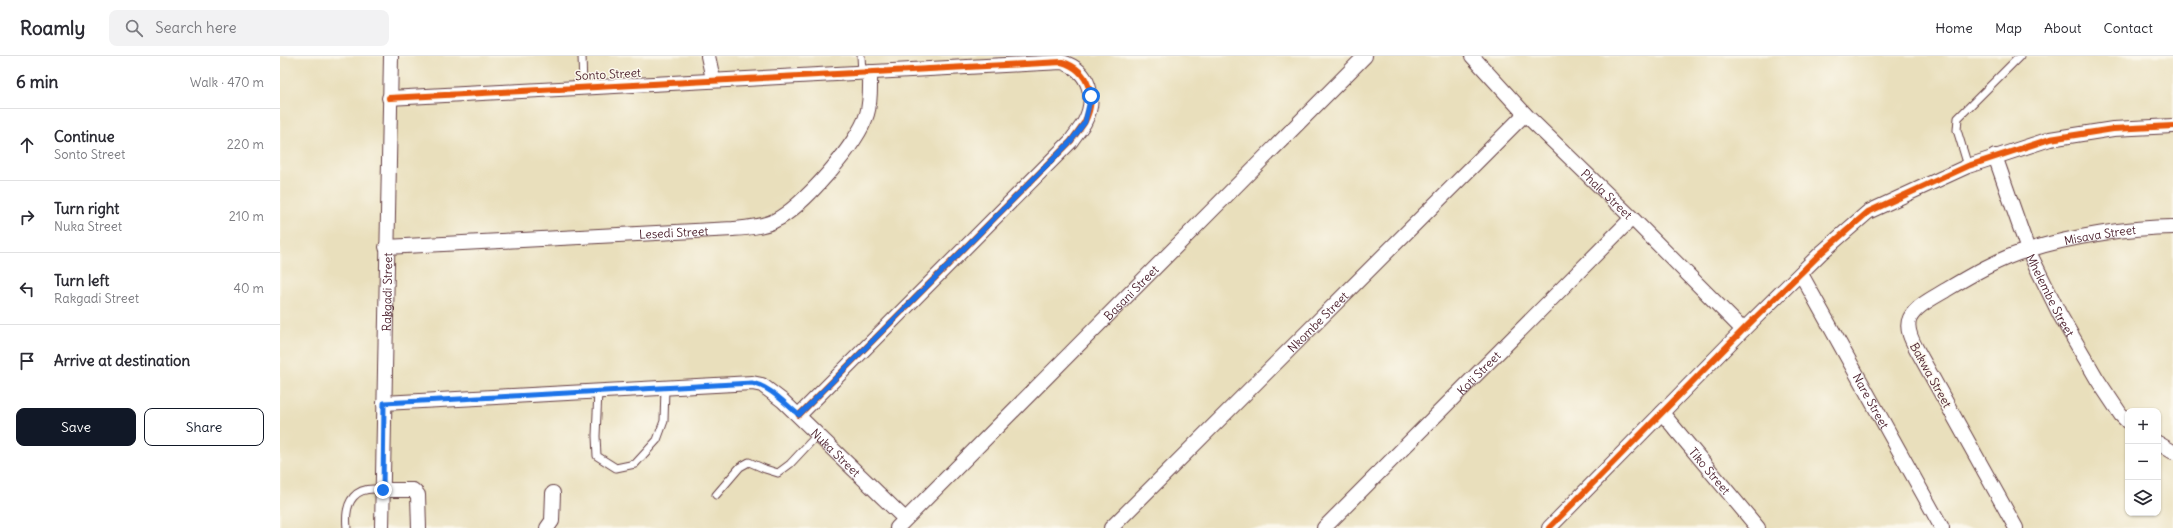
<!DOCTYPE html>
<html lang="en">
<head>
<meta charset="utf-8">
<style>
	:root { --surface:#fff; --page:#f2f2f3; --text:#2b2b33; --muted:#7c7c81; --line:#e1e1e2; --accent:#111827 }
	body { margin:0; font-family:Delius,sans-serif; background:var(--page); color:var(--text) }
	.controls { position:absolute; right:12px; bottom:12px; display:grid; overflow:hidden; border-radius:8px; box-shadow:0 1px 3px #0004 }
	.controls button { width:36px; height:36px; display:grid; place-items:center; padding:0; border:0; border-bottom:1px solid var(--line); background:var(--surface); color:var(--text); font:20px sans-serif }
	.stop { position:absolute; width:12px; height:12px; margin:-9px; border:3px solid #1a73e8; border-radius:50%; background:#fff }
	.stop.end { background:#1a73e8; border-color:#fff; box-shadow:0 1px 4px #0008 }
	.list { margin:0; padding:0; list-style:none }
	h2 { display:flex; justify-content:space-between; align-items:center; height:52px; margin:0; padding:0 16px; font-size:17px }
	h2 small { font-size:13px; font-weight:400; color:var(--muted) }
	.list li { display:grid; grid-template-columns:26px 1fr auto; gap:12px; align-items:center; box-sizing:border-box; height:72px; padding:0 16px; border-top:1px solid var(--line) }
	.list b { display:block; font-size:15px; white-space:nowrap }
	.list p { margin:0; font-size:13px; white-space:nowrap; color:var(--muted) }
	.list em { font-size:13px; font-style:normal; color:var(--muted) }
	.actions { display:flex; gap:8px; padding:12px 16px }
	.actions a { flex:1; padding:9px 0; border:1px solid var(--accent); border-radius:8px; text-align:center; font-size:14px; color:var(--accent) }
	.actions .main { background:var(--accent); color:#fff }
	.icon { flex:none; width:22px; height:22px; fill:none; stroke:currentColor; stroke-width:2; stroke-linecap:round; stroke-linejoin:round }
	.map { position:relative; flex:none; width:1893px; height:472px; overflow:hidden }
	header { display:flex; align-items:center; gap:24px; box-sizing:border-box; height:56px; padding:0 20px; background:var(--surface); border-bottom:1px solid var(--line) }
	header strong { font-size:19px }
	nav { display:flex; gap:22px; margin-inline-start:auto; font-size:14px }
	.search { width:280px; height:36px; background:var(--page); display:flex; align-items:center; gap:10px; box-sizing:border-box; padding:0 14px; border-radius:8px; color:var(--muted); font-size:15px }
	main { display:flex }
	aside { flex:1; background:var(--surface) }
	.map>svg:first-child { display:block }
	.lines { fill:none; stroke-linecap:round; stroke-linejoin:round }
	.service-casing { stroke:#623c41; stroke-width:9 }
	.minor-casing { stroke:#623c41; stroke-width:16 }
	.service { stroke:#fff; stroke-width:7 }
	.minor { stroke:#fff; stroke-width:14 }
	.cycleway-casing { stroke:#fbf7ec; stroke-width:8 }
	.cycleway { stroke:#e8590c; stroke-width:6 }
	.route { stroke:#1a73e8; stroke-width:5 }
	.labels { text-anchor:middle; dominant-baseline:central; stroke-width:3; stroke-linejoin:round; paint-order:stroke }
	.street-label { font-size:12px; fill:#4a1f2b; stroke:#fbf7ec }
</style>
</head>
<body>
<header>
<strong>Roamly</strong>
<div class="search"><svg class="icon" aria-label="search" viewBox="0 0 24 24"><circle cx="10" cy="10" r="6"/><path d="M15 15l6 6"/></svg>Search here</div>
<nav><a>Home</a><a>Map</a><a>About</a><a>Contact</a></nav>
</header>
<main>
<aside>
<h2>6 min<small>Walk · 470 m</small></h2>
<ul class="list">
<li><svg class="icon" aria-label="ahead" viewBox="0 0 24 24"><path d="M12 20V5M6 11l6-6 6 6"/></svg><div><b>Continue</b><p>Sonto Street</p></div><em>220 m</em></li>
<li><svg class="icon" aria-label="right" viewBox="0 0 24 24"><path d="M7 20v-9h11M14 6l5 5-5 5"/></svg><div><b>Turn right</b><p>Nuka Street</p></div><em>210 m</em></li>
<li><svg class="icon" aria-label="left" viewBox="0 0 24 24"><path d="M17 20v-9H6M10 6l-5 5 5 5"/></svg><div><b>Turn left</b><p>Rakgadi Street</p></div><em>40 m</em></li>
<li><svg class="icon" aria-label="arrive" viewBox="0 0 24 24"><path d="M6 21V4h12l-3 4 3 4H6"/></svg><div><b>Arrive at destination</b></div></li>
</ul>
<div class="actions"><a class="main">Save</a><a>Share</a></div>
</aside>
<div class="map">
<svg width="1893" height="472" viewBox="0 0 1893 472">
	<rect width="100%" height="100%" fill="#fbf7ec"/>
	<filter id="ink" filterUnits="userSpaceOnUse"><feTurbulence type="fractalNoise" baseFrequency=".025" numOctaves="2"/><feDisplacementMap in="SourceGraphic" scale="8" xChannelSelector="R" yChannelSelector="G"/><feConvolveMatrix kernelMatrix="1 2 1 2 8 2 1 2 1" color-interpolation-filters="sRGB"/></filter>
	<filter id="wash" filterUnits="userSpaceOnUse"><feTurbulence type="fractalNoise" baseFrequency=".012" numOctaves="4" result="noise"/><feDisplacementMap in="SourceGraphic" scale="16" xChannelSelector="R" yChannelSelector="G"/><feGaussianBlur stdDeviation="0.9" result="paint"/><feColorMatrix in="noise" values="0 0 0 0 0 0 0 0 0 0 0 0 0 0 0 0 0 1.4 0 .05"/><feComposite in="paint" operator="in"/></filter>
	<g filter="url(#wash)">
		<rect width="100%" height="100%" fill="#e9dfbc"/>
	</g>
	<g filter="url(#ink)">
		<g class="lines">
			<defs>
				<g id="service">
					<polyline points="302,0 303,31"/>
					<polyline points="581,0 582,16"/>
					<polyline points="1688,110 1677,74 1678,62 1740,0"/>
					<polyline points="318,335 316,380 317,400 336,412 355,408 377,384 384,365 385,332"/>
					<polyline points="436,439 460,411 469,406 485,413 498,417 510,408 538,378"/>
					<path d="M67 472C64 445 75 429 103 434"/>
				</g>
				<g id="minor">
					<polyline points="428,0 433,23"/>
					<path id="s1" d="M1192 0 1245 58 1352 162 1463 274"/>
					<path d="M109 42 782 6C809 14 818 42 804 67 800 73 795 79 791 85L519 359"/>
					<path id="s2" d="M1715 100 1748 194 1780 259 1817 323 1841 359 1848 366"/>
					<path id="s3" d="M106 191 453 173C466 172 482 171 494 165 522 152 578 88 587 58 591 45 590 30 590 16"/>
					<path id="s4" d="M1521 218 1662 472"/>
					<path id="s5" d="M104 347 472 327 482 329 503 345 625 463"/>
					<path id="s6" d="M1382 357 1478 472"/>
					<polyline points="1878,387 1893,396"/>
					<polyline points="103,434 133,434 138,439 139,472"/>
					<path id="s7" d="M102 472 111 0"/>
					<polyline points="267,472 272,465 273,437"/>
					<path id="s8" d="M617 472 1085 0"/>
					<path id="s9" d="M831 472 1245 58"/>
					<path id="s10" d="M1044 472 1352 162"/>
					<polyline points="1269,472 1463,274 1541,197 1588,156 1688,110 1770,83 1833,73 1893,70"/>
					<path id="s11" d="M1736 472 1637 294C1632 285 1625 272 1630 262 1637 249 1655 241 1666 234 1691 219 1720 202 1748 194 1789 181 1850 171 1893 171"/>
				</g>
			</defs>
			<use href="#service" class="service-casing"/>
			<use href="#minor" class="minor-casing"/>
			<use href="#service" class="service"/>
			<use href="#minor" class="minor"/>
			<defs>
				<g id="cycleway">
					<path d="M109 42 782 6C809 14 818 42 804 67 800 73 795 79 791 85L519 359"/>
					<polyline points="1269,472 1463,274 1541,197 1588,156 1688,110 1770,83 1833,73 1893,70"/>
				</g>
			</defs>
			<use href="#cycleway" class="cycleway-casing"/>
			<use href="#cycleway" class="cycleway"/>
		</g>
	</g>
	<g class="lines" filter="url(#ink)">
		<path class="route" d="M103 434 104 347 472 327C491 331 504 347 519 359L791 85 805 66 811 40"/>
	</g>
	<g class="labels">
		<g class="street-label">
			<text transform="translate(328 18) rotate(-3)">Sonto Street</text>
			<text stroke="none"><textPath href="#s1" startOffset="193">Phala Street</textPath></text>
			<text stroke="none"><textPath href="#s3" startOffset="288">Lesedi Street</textPath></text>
			<text stroke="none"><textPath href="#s11" startOffset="449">Misava Street</textPath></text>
			<text stroke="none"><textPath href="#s7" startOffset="236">Rakgadi Street</textPath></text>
			<text stroke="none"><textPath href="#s8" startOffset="332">Basani Street</textPath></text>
			<text stroke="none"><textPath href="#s2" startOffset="150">Mhelembe Street</textPath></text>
			<text stroke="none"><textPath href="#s9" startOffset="292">Nkombe Street</textPath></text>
			<text stroke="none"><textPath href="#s10" startOffset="219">Koti Street</textPath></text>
			<text transform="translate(1651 319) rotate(61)">Bakwa Street</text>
			<text stroke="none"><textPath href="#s4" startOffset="145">Nare Street</textPath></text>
			<text stroke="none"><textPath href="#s5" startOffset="479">Nuka Street</textPath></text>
			<text stroke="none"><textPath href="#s6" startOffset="75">Tiko Street</textPath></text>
		</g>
	</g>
</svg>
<div class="controls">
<button>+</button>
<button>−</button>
<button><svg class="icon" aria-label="layers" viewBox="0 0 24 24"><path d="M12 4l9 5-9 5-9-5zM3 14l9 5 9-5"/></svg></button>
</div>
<div class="stop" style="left:811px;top:40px"></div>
<div class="stop end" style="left:103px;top:434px"></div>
</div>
</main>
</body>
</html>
